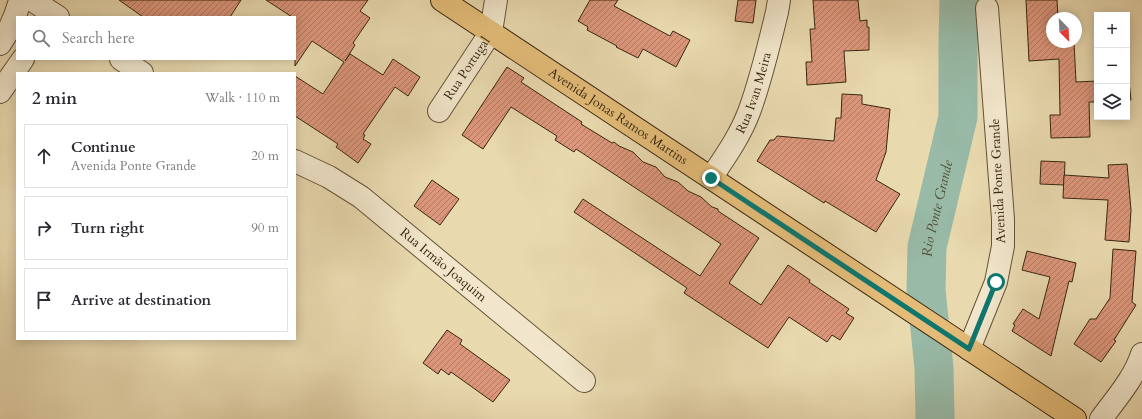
<!DOCTYPE html>
<html lang="en">
<head>
<meta charset="utf-8">
<style>
	:root { --surface:#fff; --page:#f2f2f3; --text:#2b2b33; --muted:#7c7c81; --line:#e1e1e2 }
	body { margin:0; font-family:Cardo,serif; background:var(--page); color:var(--text) }
	.controls { position:absolute; right:12px; top:12px; display:grid; overflow:hidden; border-radius:0px; box-shadow:0 2px 10px #0003 }
	.controls button { width:36px; height:36px; display:grid; place-items:center; padding:0; border:0; border-bottom:1px solid var(--line); background:var(--surface); color:var(--text); font:20px sans-serif }
	.compass { position:absolute; left:1046px; top:12px; width:36px; height:36px; border-radius:50%; background:var(--surface); box-shadow:0 2px 10px #0003; rotate:156deg }
	.stop { position:absolute; width:12px; height:12px; margin:-9px; border:3px solid #0f766e; border-radius:50%; background:#fff }
	.stop.end { background:#0f766e; border-color:#fff; box-shadow:0 1px 4px #0008 }
	.list { margin:0; padding:0; list-style:none }
	h2 { display:flex; justify-content:space-between; align-items:center; height:52px; margin:0; padding:0 16px; font-size:17px }
	h2 small { font-size:13px; font-weight:400; color:var(--muted) }
	.list li { display:grid; grid-template-columns:26px 1fr auto; gap:12px; align-items:center; box-sizing:border-box; height:64px; margin:0 8px 8px; padding:0 8px; border:1px solid var(--line); border-radius:0px }
	.list b { display:block; font-size:15px; white-space:nowrap }
	.list p { margin:0; font-size:13px; white-space:nowrap; color:var(--muted) }
	.list em { font-size:13px; font-style:normal; color:var(--muted) }
	.icon { flex:none; width:22px; height:22px; fill:none; stroke:currentColor; stroke-width:2; stroke-linecap:round; stroke-linejoin:round }
	.map { position:relative; flex:none; width:1142px; height:419px; overflow:hidden }
	.search { position:absolute; background:var(--surface); box-shadow:0 2px 10px #0003; left:16px; top:16px; width:280px; height:44px; display:flex; align-items:center; gap:10px; box-sizing:border-box; padding:0 14px; border-radius:0px; color:var(--muted); font-size:15px }
	.panel { position:absolute; background:var(--surface); box-shadow:0 2px 10px #0003; left:16px; top:72px; width:280px; height:268px; border-radius:0px }
	.map>svg:first-child { display:block }
	.lines { fill:none; stroke-linecap:round; stroke-linejoin:round }
	.river { stroke:#98baa7; stroke-width:39 }
	.building { fill:url(#building-hatch); stroke:#382610 }
	.minor-casing { stroke:#645338; stroke-width:24 }
	.major-casing { stroke:#382610; stroke-width:24 }
	.minor { stroke:#f1e6cb; stroke-width:22 }
	.major { stroke:#e4bc78; stroke-width:22 }
	.route { stroke:#0f766e; stroke-width:5 }
	.labels { text-anchor:middle; dominant-baseline:central; stroke-width:3.5; stroke-linejoin:round; paint-order:stroke }
	.street-label { font-size:13px; fill:#382610; stroke:#f1e6cb }
	.water-label { font-size:14px; font-style:italic; fill:#504b36; stroke:#f1e6cb }
</style>
</head>
<body>
<div class="map">
<svg width="1142" height="419" viewBox="0 0 1142 419">
	<defs>
		<pattern id="building-hatch" width="6" height="6" patternUnits="userSpaceOnUse"><rect width="6" height="6" fill="#dc967b"/><path d="M-1 1l2-2M0 6l6-6M5 7l2-2" fill="none" stroke="#b37a63"/></pattern>
	</defs>
	<rect width="100%" height="100%" fill="#e9d9af"/>
	<filter id="stains"><feTurbulence type="fractalNoise" baseFrequency=".005" numOctaves="4"/><feColorMatrix values="0 0 0 0 .2 0 0 0 0 .09 0 0 0 0 .02 0 0 0 .5 -.17"/></filter>
	<radialGradient id="worn" r=".72"><stop offset=".6" stop-color="#630" stop-opacity="0"/><stop offset="1" stop-color="#630" stop-opacity=".3"/></radialGradient>
	<g class="lines">
		<path class="river" id="s1" d="M935 419 934 368 926 290 927 247 958 117V42L959 0"/>
	</g>
	<g class="building">
		<polygon points="119,0 241,0 230,17 143,17"/>
		<polygon points="266,0 368,0 360,11 370,18 353,43 355,45 345,61 350,54 383,75 393,59 420,77 408,96 395,87 363,134 365,135 363,139 371,144 358,163 336,147 338,144 295,116 295,76 323,94 344,62 312,41 295,66 295,17 292,17"/>
		<polygon points="590,0 618,0 614,6 670,36 673,31 690,40 676,67 643,49 638,58 616,47 617,46 587,30 588,27 578,21"/>
		<polygon points="738,0 756,0 753,23 735,21"/>
		<polygon points="813,0 858,0 860,21 867,20 867,27 869,27 869,50 844,51 846,82 807,85 806,62 812,62 810,29 815,29"/>
		<polygon points="1026,0 1057,0 1058,18 1052,18 1052,42 1074,42 1076,82 1097,81 1097,102 1089,102 1090,137 1051,138 1050,115 1060,115 1059,59 1029,61"/>
		<polygon points="507,67 524,78 521,82 582,122 581,124 612,143 614,142 619,146 633,152 643,162 656,167 665,177 678,182 688,191 701,197 712,207 718,209 718,211 759,238 729,283 761,305 788,265 810,280 809,282 849,309 846,313 854,318 840,340 832,335 827,342 789,317 768,348 684,293 687,288 574,212 583,199 700,276 721,244 576,149 574,152 555,140 557,136 511,107 483,149 462,135"/>
		<polygon points="1127,81 1129,81 1131,100 1127,100"/>
		<polygon points="842,94 862,95 862,104 890,109 886,152 876,180 900,194 876,232 825,201 824,203 757,161 770,140 774,140 777,136 834,141 836,118 841,118"/>
		<polygon points="1041,161 1065,162 1064,185 1040,184"/>
		<polygon points="1127,164 1131,210 1129,242 1105,240 1108,200 1063,198 1064,175 1109,178 1108,165"/>
		<polygon points="432,180 459,199 440,225 414,206"/>
		<polygon points="1113,249 1136,251 1132,302 1136,305 1114,340 1116,341 1101,362 1074,344 1090,319 1096,319 1110,298"/>
		<polygon points="1027,251 1076,263 1072,282 1069,281 1051,356 1012,331 1015,325 1013,324 1023,309 1039,319 1050,277 1022,270"/>
		<polygon points="447,330 462,340 460,344 510,380 493,402 451,372 449,375 441,369 438,374 423,363"/>
	</g>
	<g class="lines">
		<defs>
			<g id="minor">
				<polyline points="32,0 58,17"/>
				<path d="M0 44C9 31 16 16 20 0"/>
				<polyline points="121,59 142,73"/>
				<polyline points="0,92 23,59"/>
				<path id="s2" d="M439 111 491 32 496 0"/>
				<path id="s3" d="M295 161 329 177 361 197 584 381"/>
				<path id="s4" d="M711 178C725 157 740 136 749 112 761 80 769 45 777 12L779 0"/>
				<polyline points="969,349 996,282 1003,246 1003,219 987,8"/>
				<path d="M1101 419C1115 400 1135 377 1142 354"/>
			</g>
			<g id="major">
				<path id="s5" d="M442 0 1075 419"/>
			</g>
		</defs>
		<use href="#minor" class="minor-casing"/>
		<use href="#major" class="major-casing"/>
		<use href="#minor" class="minor"/>
		<use href="#major" class="major"/>
	</g>
	<g class="lines">
		<polyline class="route" points="711,178 969,349 996,282"/>
	</g>
	<g class="labels">
		<g class="street-label">
			<text stroke="none"><textPath href="#s2" startOffset="51">Rua Portugal</textPath></text>
			<text stroke="none"><textPath href="#s4" startOffset="96">Rua Ivan Meira</textPath></text>
			<text stroke="none"><textPath href="#s5" startOffset="211">Avenida Jonas Ramos Martins</textPath></text>
			<text transform="translate(998 181) rotate(-93)">Avenida Ponte Grande</text>
			<text stroke="none"><textPath href="#s3" startOffset="182">Rua Irmão Joaquim</textPath></text>
		</g>
		<g class="water-label">
			<text stroke="none"><textPath href="#s1" startOffset="212">Rio Ponte Grande</textPath></text>
		</g>
	</g>
	<rect width="100%" height="100%" filter="url(#stains)"/>
	<rect width="100%" height="100%" fill="url(#worn)"/>
</svg>
<div class="controls">
<button>+</button>
<button>−</button>
<button><svg class="icon" aria-label="layers" viewBox="0 0 24 24"><path d="M12 4l9 5-9 5-9-5zM3 14l9 5 9-5"/></svg></button>
</div>
<svg class="compass" viewBox="-18 -18 36 36"><path d="M0-13l5 13h-10z" fill="#e53935"/><path d="M0 13l5-13h-10z" fill="#7c7c81"/></svg>
<div class="stop" style="left:996px;top:282px"></div>
<div class="stop end" style="left:711px;top:178px"></div>
<div class="search"><svg class="icon" aria-label="search" viewBox="0 0 24 24"><circle cx="10" cy="10" r="6"/><path d="M15 15l6 6"/></svg>Search here</div>
<section class="panel">
<h2>2 min<small>Walk · 110 m</small></h2>
<ul class="list">
<li><svg class="icon" aria-label="ahead" viewBox="0 0 24 24"><path d="M12 20V5M6 11l6-6 6 6"/></svg><div><b>Continue</b><p>Avenida Ponte Grande</p></div><em>20 m</em></li>
<li><svg class="icon" aria-label="right" viewBox="0 0 24 24"><path d="M7 20v-9h11M14 6l5 5-5 5"/></svg><div><b>Turn right</b></div><em>90 m</em></li>
<li><svg class="icon" aria-label="arrive" viewBox="0 0 24 24"><path d="M6 21V4h12l-3 4 3 4H6"/></svg><div><b>Arrive at destination</b></div></li>
</ul>
</section>
</div>
</body>
</html>
